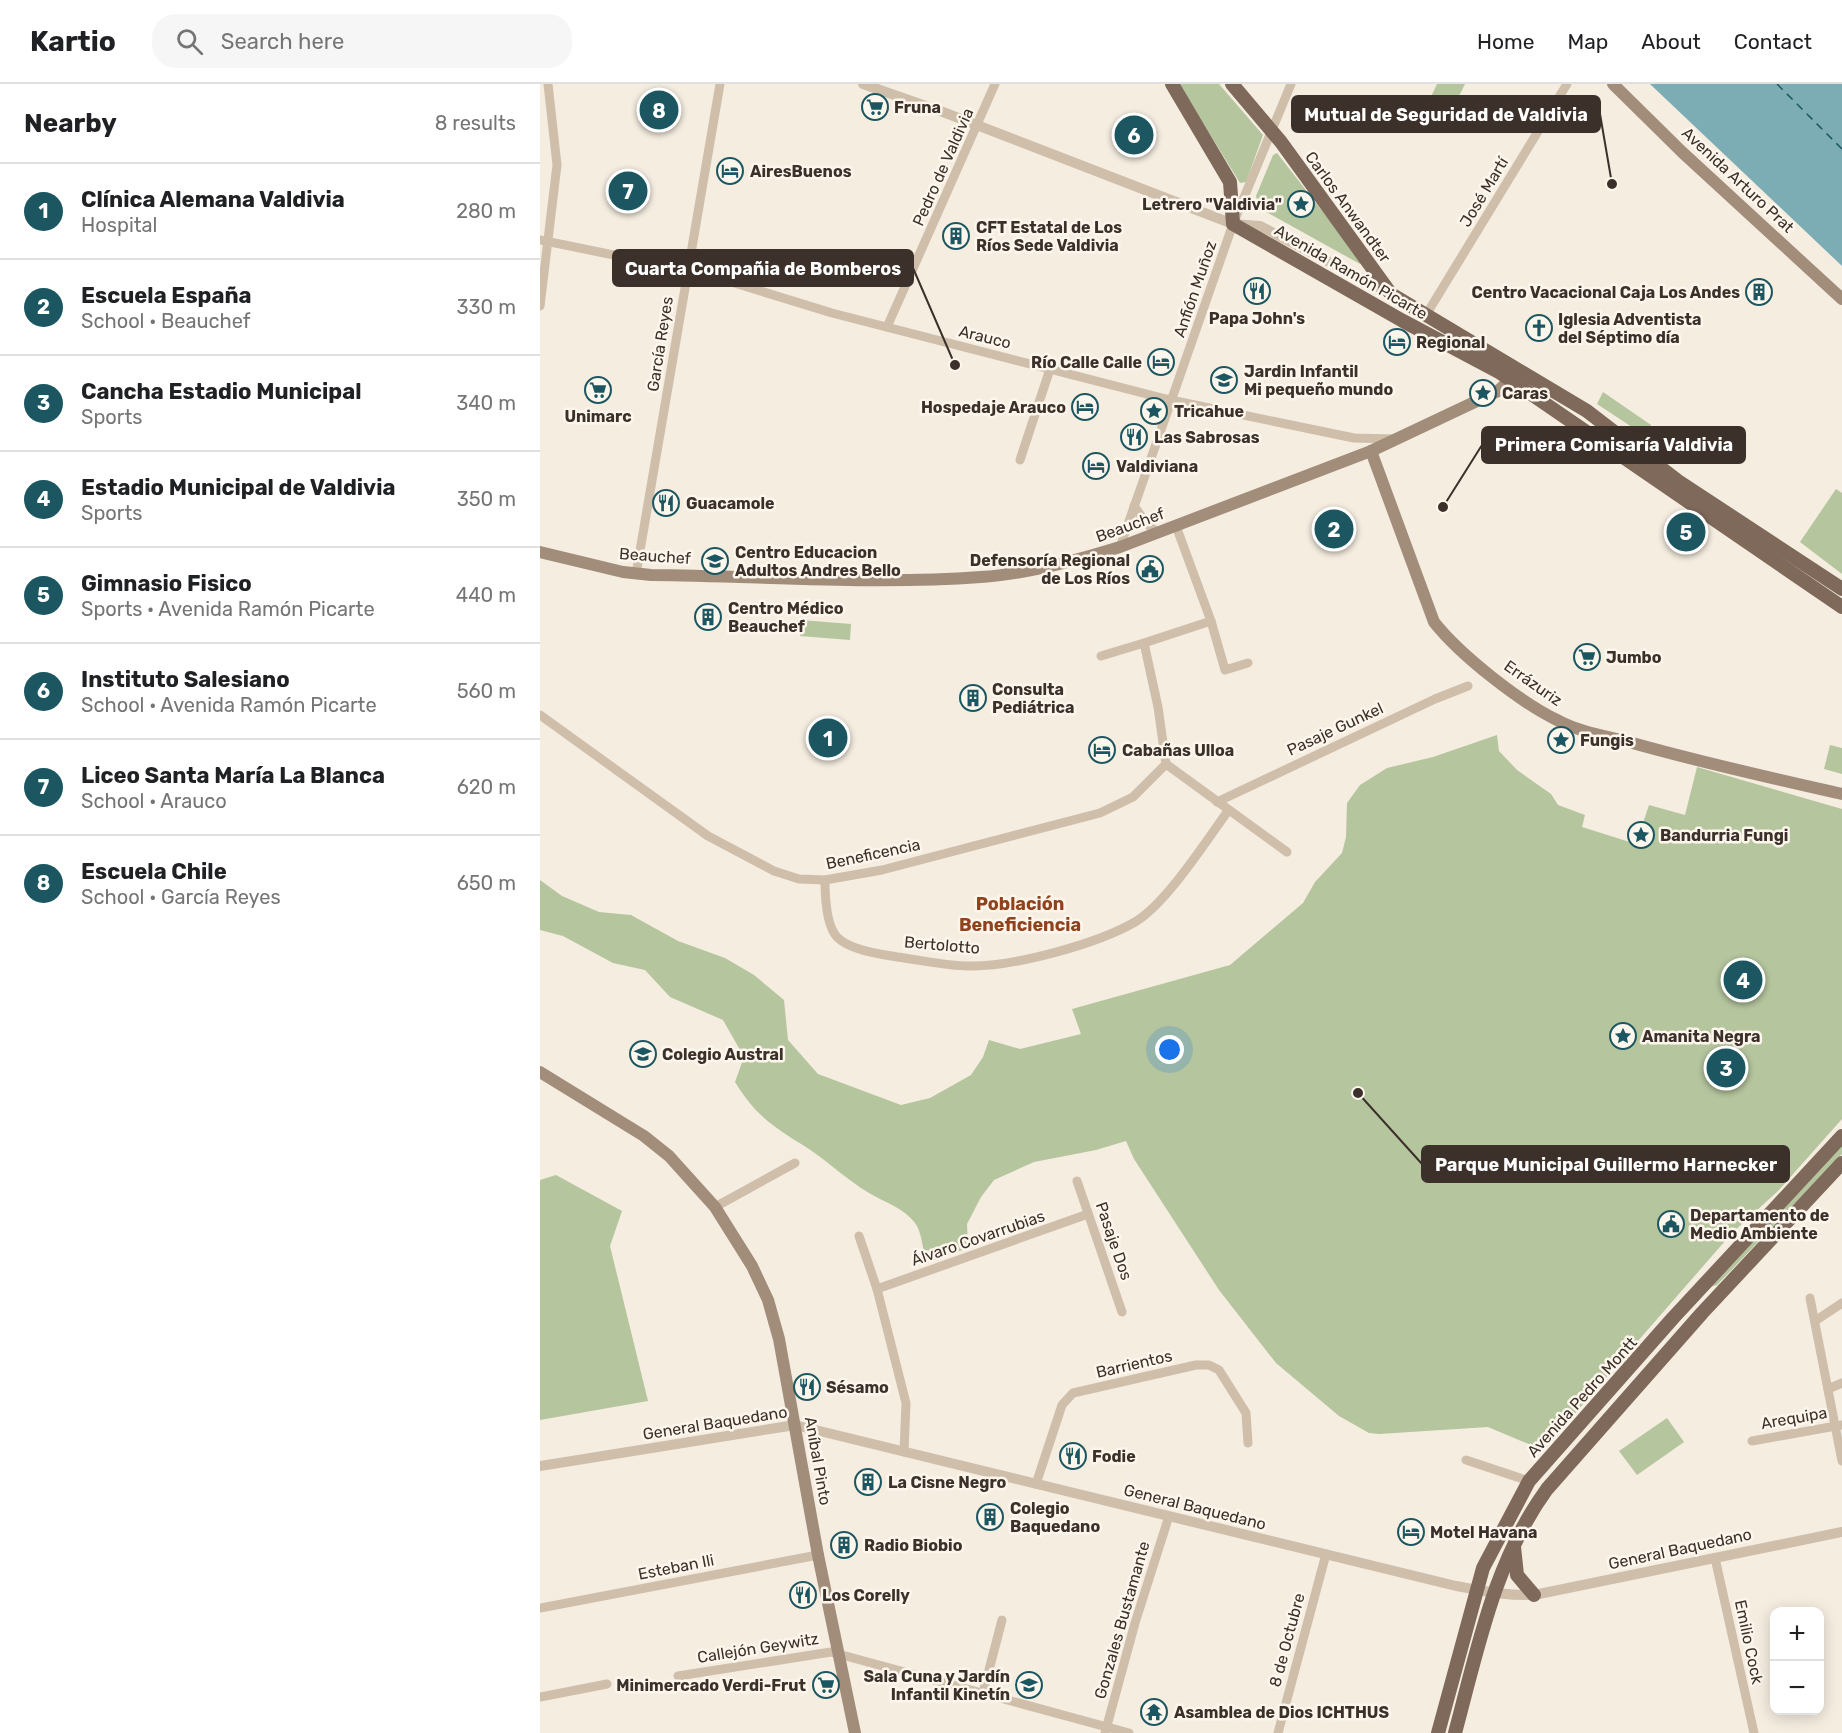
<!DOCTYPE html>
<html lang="en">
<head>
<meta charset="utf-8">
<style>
	:root { --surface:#fff; --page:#f6f6f6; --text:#202124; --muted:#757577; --line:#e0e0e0; --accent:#1c5761 }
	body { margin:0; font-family:Rubik,sans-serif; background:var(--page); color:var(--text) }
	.controls { position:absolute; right:18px; bottom:18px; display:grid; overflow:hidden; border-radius:12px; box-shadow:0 3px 15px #0003 }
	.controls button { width:54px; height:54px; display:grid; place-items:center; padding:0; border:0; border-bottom:2px solid var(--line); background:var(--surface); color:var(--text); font:30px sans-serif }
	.you { position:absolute; left:630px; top:966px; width:21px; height:21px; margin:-15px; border:4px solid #fff; border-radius:50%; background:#1a73e8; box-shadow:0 0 0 9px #1a73e833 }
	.badge { display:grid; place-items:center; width:39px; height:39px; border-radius:50%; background:var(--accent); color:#fff; font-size:20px; font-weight:700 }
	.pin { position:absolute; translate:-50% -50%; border:3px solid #fff; box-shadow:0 2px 6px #0006 }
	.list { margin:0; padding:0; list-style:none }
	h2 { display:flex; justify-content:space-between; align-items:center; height:78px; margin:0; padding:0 24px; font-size:26px }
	h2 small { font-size:20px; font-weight:400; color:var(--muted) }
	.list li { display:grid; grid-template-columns:39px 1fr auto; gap:18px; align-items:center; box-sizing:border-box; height:96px; padding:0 24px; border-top:2px solid var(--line) }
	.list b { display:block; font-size:22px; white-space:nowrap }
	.list p { margin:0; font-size:20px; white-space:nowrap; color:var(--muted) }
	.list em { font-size:20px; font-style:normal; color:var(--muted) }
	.icon { flex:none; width:33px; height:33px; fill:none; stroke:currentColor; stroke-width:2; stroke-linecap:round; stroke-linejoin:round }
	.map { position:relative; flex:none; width:1302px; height:1649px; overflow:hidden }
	header { display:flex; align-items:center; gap:36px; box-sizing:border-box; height:84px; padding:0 30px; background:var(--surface); border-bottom:2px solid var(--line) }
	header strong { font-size:28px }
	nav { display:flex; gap:33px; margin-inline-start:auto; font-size:21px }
	.search { width:420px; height:54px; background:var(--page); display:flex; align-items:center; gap:15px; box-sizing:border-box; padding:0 21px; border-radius:24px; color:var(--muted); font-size:22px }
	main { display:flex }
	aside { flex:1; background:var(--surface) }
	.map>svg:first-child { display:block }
	.green { fill:#b5c59e }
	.water { fill:#7cadb4 }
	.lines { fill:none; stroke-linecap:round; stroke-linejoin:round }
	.ferry { stroke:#1c5761; stroke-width:1.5; stroke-dasharray:8 6; stroke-linecap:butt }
	.minor { stroke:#cebeaa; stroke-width:9 }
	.tertiary { stroke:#cebeaa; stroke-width:10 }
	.secondary { stroke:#a28d7b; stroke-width:12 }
	.primary { stroke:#7e695a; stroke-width:14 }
	.labels { text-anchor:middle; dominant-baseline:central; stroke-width:5; stroke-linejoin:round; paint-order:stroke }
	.poi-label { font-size:16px; font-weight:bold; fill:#3c312a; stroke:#fcf6ed; text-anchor:start }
	.street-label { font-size:16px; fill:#3c312a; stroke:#fcf6ed }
	.neighbourhood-label { font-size:18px; font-weight:bold; fill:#90421d; stroke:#fcf6ed }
	.leader { fill:none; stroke:#3c312a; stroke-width:2 }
	.callout-dot { fill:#3c312a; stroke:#fcf6ed; stroke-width:2 }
	.callout { fill:#3c312a; stroke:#3c312a; stroke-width:2 }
	.callout-label { font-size:18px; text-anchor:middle; font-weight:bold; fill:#fff }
</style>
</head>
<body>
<header>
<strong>Kartio</strong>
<div class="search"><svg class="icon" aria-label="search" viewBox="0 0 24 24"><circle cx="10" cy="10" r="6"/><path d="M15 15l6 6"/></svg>Search here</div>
<nav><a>Home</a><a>Map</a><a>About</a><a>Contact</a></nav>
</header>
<main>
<aside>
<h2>Nearby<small>8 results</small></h2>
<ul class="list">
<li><span class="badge">1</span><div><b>Clínica Alemana Valdivia</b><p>Hospital</p></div><em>280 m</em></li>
<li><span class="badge">2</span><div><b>Escuela España</b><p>School · Beauchef</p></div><em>330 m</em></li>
<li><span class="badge">3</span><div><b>Cancha Estadio Municipal</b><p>Sports</p></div><em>340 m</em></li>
<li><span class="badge">4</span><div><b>Estadio Municipal de Valdivia</b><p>Sports</p></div><em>350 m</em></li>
<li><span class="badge">5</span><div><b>Gimnasio Fisico</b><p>Sports · Avenida Ramón Picarte</p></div><em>440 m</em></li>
<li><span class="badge">6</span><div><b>Instituto Salesiano</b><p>School · Avenida Ramón Picarte</p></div><em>560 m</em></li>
<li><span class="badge">7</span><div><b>Liceo Santa María La Blanca</b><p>School · Arauco</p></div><em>620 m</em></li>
<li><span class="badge">8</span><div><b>Escuela Chile</b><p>School · García Reyes</p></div><em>650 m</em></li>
</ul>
</aside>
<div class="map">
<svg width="1302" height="1649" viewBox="0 0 1302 1649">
	<rect width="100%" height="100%" fill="#f5ede0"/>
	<g class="green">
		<polygon points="639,0 679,0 723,51 706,98 700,99"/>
		<polygon points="897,0 925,0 906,38 900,40 890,38 884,28"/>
		<polygon points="737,69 822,178 820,180 719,124 716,112 733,71"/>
		<polygon points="1063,308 1111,341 1104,351 1057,320"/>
		<polygon points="1296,405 1302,409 1302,490 1260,458"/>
		<polygon points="261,536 311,540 310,556 260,552"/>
		<path d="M957 651 959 667 977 686 1011 710 1018 721 1045 731 1042 743 1096 760 1109 721 1145 731 1157 683 1302 725V1035L1238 1107 1192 1149 1003 1366 948 1343 839 1350 829 1349 799 1332 736 1279 679 1206 594 1075 586 1057 556 1066 494 1078 454 1096 441 1113 427 1140 428 1164 386 1179C383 1167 382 1148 375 1139 364 1124 344 1118 329 1109 307 1096 290 1079 269 1065 236 1044 217 1034 195 998L204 973 183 936 130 913 105 886 73 879 23 852 0 846V796L22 812 59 828 91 831 138 857 185 874 214 891 244 916 248 956 278 990 361 1021 390 1014 431 991 443 973 449 956 480 965 541 950 532 925 690 881 763 819 775 798 802 769 806 753 807 719 820 701 847 684 893 673Z"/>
		<polygon points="1290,661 1302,664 1302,690 1284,685"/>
		<polygon points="1302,1059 1302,1070 1177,1201 1166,1204"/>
		<polygon points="16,1091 82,1127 70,1162 108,1317 0,1336 0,1096"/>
		<polygon points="1127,1334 1144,1358 1097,1391 1079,1367"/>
	</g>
	<polygon class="water" points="1110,0 1302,0 1302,182"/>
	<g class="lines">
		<polyline class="ferry" points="1237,0 1302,65"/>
		<g class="minor">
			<polyline points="0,156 162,189 292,229 626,315 814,354 855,355"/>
			<polyline points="0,222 17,81 8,0"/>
			<polyline points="886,231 1027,0"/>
			<polyline points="347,243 455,0"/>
			<polyline points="480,376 510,285"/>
			<polyline points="594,422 607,440 617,448"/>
			<polyline points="580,463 693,140 751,0"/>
			<polyline points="96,490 180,0"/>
			<polyline points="671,537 685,586 708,579"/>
			<polyline points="561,572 604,559"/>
			<polyline points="0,631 168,752 234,787 259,795 285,796 342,786 560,729 593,713 626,680 618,623 604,559 671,537 636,442"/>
			<polyline points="626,680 747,768"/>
			<polyline points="677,718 895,615 928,602"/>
			<path d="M285 796C285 811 286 841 297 853 309 866 340 870 357 873 381 876 405 882 429 882 473 883 557 860 595 838 626 820 666 757 688 727"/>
			<polyline points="537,1097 582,1228"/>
			<polyline points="175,1123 255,1079"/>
			<polyline points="319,1152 337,1205 548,1130"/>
			<polyline points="337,1205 366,1319 364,1368"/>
			<polyline points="1270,1214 1302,1377"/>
			<polyline points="1275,1237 1302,1219"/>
			<polyline points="1288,1305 1302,1299"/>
			<polyline points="1212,1357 1302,1341"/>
			<polyline points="926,1376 989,1397"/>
			<polyline points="496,1400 522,1321 533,1309 656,1281 669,1281 679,1286 706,1329 708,1359"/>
			<polyline points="1175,1474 1214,1649"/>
			<polyline points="0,1524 278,1471"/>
			<polyline points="138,1592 291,1568 589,1649"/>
			<polyline points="443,1609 462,1536"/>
			<polyline points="0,1613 67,1600"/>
			<polyline points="565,1649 595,1539 629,1432"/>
			<polyline points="738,1649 786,1470"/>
		</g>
		<g class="tertiary">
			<polyline points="323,0 403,28 693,140 720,142 851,210"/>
			<path d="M0 1382 255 1341 916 1502C943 1507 966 1512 994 1511L1302 1448"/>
		</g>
		<g class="secondary">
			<polyline points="1073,0 1142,68 1302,215"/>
			<path d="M831 367 894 538C920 571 981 619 1019 637 1040 648 1066 652 1089 658 1159 678 1231 694 1302 710"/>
			<path d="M0 468 83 488 111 491C221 492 332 501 441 493 487 490 535 477 580 463L831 367 958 307 970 296 974 287"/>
			<polyline points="0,988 104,1052 129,1072 175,1123 212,1182 228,1216 239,1255 278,1471 315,1649"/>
		</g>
		<g class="primary">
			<polyline points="632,0 690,98 693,140 863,237 959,288 1302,523"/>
			<polyline points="692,0 741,58 851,210 1047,327 1138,397 1302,505"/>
			<polyline points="974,1463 977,1491 994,1511"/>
			<polyline points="898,1649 943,1484 989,1397 1133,1234 1302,1052"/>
			<path d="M915 1649C938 1564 954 1478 1007 1405L1162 1229 1302 1079"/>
		</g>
	</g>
	<defs>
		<symbol id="supermarket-ring" viewBox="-11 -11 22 22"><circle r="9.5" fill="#fcf6ed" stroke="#1c5761" stroke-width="1.5"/><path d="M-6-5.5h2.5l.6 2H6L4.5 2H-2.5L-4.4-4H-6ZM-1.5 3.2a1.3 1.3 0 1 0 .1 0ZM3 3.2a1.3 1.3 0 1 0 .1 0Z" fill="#1c5761"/></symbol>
		<symbol id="hotel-ring" viewBox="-11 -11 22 22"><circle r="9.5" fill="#fcf6ed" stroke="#1c5761" stroke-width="1.5"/><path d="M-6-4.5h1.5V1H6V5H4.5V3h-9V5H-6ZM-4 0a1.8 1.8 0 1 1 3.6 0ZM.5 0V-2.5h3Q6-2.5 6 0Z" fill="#1c5761"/></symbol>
		<symbol id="sight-ring" viewBox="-11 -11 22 22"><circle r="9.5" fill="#fcf6ed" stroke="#1c5761" stroke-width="1.5"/><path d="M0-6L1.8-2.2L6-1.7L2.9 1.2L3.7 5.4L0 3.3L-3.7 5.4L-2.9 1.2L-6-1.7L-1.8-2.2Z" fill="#1c5761"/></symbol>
		<symbol id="building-ring" viewBox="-11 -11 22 22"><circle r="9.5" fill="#fcf6ed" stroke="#1c5761" stroke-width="1.5"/><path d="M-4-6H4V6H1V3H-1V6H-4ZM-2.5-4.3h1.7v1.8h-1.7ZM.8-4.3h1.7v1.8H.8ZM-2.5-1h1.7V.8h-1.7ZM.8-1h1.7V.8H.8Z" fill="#1c5761"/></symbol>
		<symbol id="restaurant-ring" viewBox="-11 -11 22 22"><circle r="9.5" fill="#fcf6ed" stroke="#1c5761" stroke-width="1.5"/><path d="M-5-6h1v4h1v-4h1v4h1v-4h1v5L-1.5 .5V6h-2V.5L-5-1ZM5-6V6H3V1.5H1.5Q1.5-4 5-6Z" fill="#1c5761"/></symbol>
		<symbol id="church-ring" viewBox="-11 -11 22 22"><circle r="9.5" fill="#fcf6ed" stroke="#1c5761" stroke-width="1.5"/><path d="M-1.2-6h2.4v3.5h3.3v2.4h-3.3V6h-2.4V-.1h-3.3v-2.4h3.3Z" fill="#1c5761"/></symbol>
		<symbol id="school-ring" viewBox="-11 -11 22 22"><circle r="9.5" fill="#fcf6ed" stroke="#1c5761" stroke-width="1.5"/><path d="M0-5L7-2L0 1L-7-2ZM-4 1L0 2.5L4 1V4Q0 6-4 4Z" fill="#1c5761"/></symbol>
		<symbol id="civic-ring" viewBox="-11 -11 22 22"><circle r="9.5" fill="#fcf6ed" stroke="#1c5761" stroke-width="1.5"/><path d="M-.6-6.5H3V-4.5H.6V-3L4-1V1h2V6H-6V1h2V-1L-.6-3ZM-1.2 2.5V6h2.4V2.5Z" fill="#1c5761"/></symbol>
		<symbol id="temple-ring" viewBox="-11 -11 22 22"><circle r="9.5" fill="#fcf6ed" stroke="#1c5761" stroke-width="1.5"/><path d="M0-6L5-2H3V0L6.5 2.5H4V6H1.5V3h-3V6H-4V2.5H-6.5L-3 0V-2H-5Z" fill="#1c5761"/></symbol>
	</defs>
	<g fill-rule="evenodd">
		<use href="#supermarket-ring" x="320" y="8" width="30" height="30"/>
		<use href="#hotel-ring" x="175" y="72" width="30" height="30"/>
		<use href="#sight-ring" x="746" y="105" width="30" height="30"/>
		<use href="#building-ring" x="401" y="137" width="30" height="30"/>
		<use href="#restaurant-ring" x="702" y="192" width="30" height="30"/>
		<use href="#building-ring" x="1204" y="193" width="30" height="30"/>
		<use href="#church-ring" x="984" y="229" width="30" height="30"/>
		<use href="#hotel-ring" x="842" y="243" width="30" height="30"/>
		<use href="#hotel-ring" x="606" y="263" width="30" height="30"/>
		<use href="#school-ring" x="669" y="281" width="30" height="30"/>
		<use href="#supermarket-ring" x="43" y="291" width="30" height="30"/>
		<use href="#sight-ring" x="928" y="294" width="30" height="30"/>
		<use href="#hotel-ring" x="530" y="308" width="30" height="30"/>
		<use href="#sight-ring" x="599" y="312" width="30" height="30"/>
		<use href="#restaurant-ring" x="579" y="338" width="30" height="30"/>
		<use href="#hotel-ring" x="541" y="367" width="30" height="30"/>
		<use href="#restaurant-ring" x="111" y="404" width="30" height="30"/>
		<use href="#school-ring" x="160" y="462" width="30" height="30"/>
		<use href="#civic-ring" x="595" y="470" width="30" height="30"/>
		<use href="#building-ring" x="153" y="518" width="30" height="30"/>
		<use href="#supermarket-ring" x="1032" y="558" width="30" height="30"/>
		<use href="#building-ring" x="418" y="599" width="30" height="30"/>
		<use href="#sight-ring" x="1006" y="641" width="30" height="30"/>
		<use href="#hotel-ring" x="547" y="651" width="30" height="30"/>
		<use href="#sight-ring" x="1086" y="736" width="30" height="30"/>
		<use href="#sight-ring" x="1068" y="937" width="30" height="30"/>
		<use href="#school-ring" x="88" y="955" width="30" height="30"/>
		<use href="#civic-ring" x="1116" y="1125" width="30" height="30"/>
		<use href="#restaurant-ring" x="252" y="1288" width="30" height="30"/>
		<use href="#restaurant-ring" x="518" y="1357" width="30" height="30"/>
		<use href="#building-ring" x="313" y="1383" width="30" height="30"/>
		<use href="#building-ring" x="435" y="1418" width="30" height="30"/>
		<use href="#hotel-ring" x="856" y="1433" width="30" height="30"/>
		<use href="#building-ring" x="289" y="1446" width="30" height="30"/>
		<use href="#restaurant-ring" x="248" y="1496" width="30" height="30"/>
		<use href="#supermarket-ring" x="271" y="1586" width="30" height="30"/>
		<use href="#school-ring" x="474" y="1586" width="30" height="30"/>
		<use href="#temple-ring" x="599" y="1613" width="30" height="30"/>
	</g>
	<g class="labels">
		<g class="poi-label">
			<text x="354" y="23">Fruna</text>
			<text x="210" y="87">AiresBuenos</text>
			<text x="742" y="120" text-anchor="end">Letrero "Valdivia"</text>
			<text x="436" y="143">CFT Estatal de Los<tspan x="436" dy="18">Ríos Sede Valdivia</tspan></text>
			<text x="1200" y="208" text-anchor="end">Centro Vacacional Caja Los Andes</text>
			<text x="717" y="234" text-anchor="middle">Papa John's</text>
			<text x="1018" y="235">Iglesia Adventista<tspan x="1018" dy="18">del Séptimo día</tspan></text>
			<text x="876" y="258">Regional</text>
			<text x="602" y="278" text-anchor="end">Río Calle Calle</text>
			<text x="704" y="287">Jardin Infantil<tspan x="704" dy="18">Mi pequeño mundo</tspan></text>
			<text x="962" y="309">Caras</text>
			<text x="526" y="323" text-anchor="end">Hospedaje Arauco</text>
			<text x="634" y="327">Tricahue</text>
			<text x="58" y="332" text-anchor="middle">Unimarc</text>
			<text x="614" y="353">Las Sabrosas</text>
			<text x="576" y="382">Valdiviana</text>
			<text x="146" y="419">Guacamole</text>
			<text x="195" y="468">Centro Educacion<tspan x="195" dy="18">Adultos Andres Bello</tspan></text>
			<text x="590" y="476" text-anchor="end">Defensoría Regional<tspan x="590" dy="18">de Los Ríos</tspan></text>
			<text x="188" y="524">Centro Médico<tspan x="188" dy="18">Beauchef</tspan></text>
			<text x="1066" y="573">Jumbo</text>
			<text x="452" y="605">Consulta<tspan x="452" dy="18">Pediátrica</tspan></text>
			<text x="1040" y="656">Fungis</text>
			<text x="582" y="666">Cabañas Ulloa</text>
			<text x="1120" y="751">Bandurria Fungi</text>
			<text x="1102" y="952">Amanita Negra</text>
			<text x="122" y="970">Colegio Austral</text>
			<text x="1150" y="1131">Departamento de<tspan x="1150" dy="18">Medio Ambiente</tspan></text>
			<text x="286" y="1303">Sésamo</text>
			<text x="552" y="1372">Fodie</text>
			<text x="348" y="1398">La Cisne Negro</text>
			<text x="470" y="1424">Colegio<tspan x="470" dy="18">Baquedano</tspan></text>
			<text x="890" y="1448">Motel Havana</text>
			<text x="324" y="1461">Radio Biobio</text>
			<text x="282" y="1511">Los Corelly</text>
			<text x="470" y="1592" text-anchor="end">Sala Cuna y Jardín<tspan x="470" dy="18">Infantil Kinetín</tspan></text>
			<text x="266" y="1601" text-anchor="end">Minimercado Verdi-Frut</text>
			<text x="634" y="1628">Asamblea de Dios ICHTHUS</text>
		</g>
		<g class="street-label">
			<text transform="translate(403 83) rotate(-66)">Pedro de Valdivia</text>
			<text transform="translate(1198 96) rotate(43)">Avenida Arturo Prat</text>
			<text transform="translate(944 108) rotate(-59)">José Martí</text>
			<text transform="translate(808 123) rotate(54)">Carlos Anwandter</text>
			<text transform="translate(811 188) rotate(30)">Avenida Ramón Picarte</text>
			<text transform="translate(655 205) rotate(-71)">Anfión Muñoz</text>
			<text transform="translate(445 253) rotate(14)">Arauco</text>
			<text transform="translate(120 260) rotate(-81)">García Reyes</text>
			<text transform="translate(590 441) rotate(-20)">Beauchef</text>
			<text transform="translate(115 472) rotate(4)">Beauchef</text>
			<text transform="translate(993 599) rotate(35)">Errázuriz</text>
			<text transform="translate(795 645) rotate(-25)">Pasaje Gunkel</text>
			<text transform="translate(333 770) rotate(-12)">Beneficencia</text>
			<text transform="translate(402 861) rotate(5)">Bertolotto</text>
			<text transform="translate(438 1154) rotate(-19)">Álvaro Covarrubias</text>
			<text transform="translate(574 1157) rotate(71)">Pasaje Dos</text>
			<text transform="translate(594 1280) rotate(-13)">Barrientos</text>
			<text transform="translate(1042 1313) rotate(-48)">Avenida Pedro Montt</text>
			<text transform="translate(1254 1334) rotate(-10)">Arequipa</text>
			<text transform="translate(175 1339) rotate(-9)">General Baquedano</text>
			<text transform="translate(278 1377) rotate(80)">Aníbal Pinto</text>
			<text transform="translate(655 1423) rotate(14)">General Baquedano</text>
			<text transform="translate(1140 1465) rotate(-12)">General Baquedano</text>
			<text transform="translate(136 1483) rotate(-11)">Esteban Ili</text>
			<text transform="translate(582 1536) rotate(-74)">Gonzales Bustamante</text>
			<text transform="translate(747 1556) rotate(-75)">8 de Octubre</text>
			<text transform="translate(1209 1558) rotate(78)">Emilio Cock</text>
			<text transform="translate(218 1564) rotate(-9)">Callejón Geywitz</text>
		</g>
		<g class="neighbourhood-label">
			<text x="480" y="820">Población<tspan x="480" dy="21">Beneficiencia</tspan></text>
		</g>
	</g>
	<path class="leader" d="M1072 100L1060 30M415 281L373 184M903 423L942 361M818 1009L882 1080"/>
	<g class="callout-dot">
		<circle cx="1072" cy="100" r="6"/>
		<circle cx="415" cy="281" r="6"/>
		<circle cx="903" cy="423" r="6"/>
		<circle cx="818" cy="1009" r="6"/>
	</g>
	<g class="callout">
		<rect x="752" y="12" width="308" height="36" rx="6"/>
		<rect x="73" y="166" width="300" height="36" rx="6"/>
		<rect x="942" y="343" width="263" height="36" rx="6"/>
		<rect x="882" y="1062" width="367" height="36" rx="6"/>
	</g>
	<g class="callout-label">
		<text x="906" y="37">Mutual de Seguridad de Valdivia</text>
		<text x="223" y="191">Cuarta Compañia de Bomberos</text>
		<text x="1074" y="367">Primera Comisaría Valdivia</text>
		<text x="1066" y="1087">Parque Municipal Guillermo Harnecker</text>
	</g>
</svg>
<div class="controls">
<button>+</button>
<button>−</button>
</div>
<div class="you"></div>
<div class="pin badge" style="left:288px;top:654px">1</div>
<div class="pin badge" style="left:794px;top:445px">2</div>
<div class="pin badge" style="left:1186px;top:984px">3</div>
<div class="pin badge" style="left:1203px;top:896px">4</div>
<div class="pin badge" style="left:1146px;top:448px">5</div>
<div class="pin badge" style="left:594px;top:51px">6</div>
<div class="pin badge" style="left:88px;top:107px">7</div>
<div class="pin badge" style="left:119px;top:26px">8</div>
</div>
</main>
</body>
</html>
